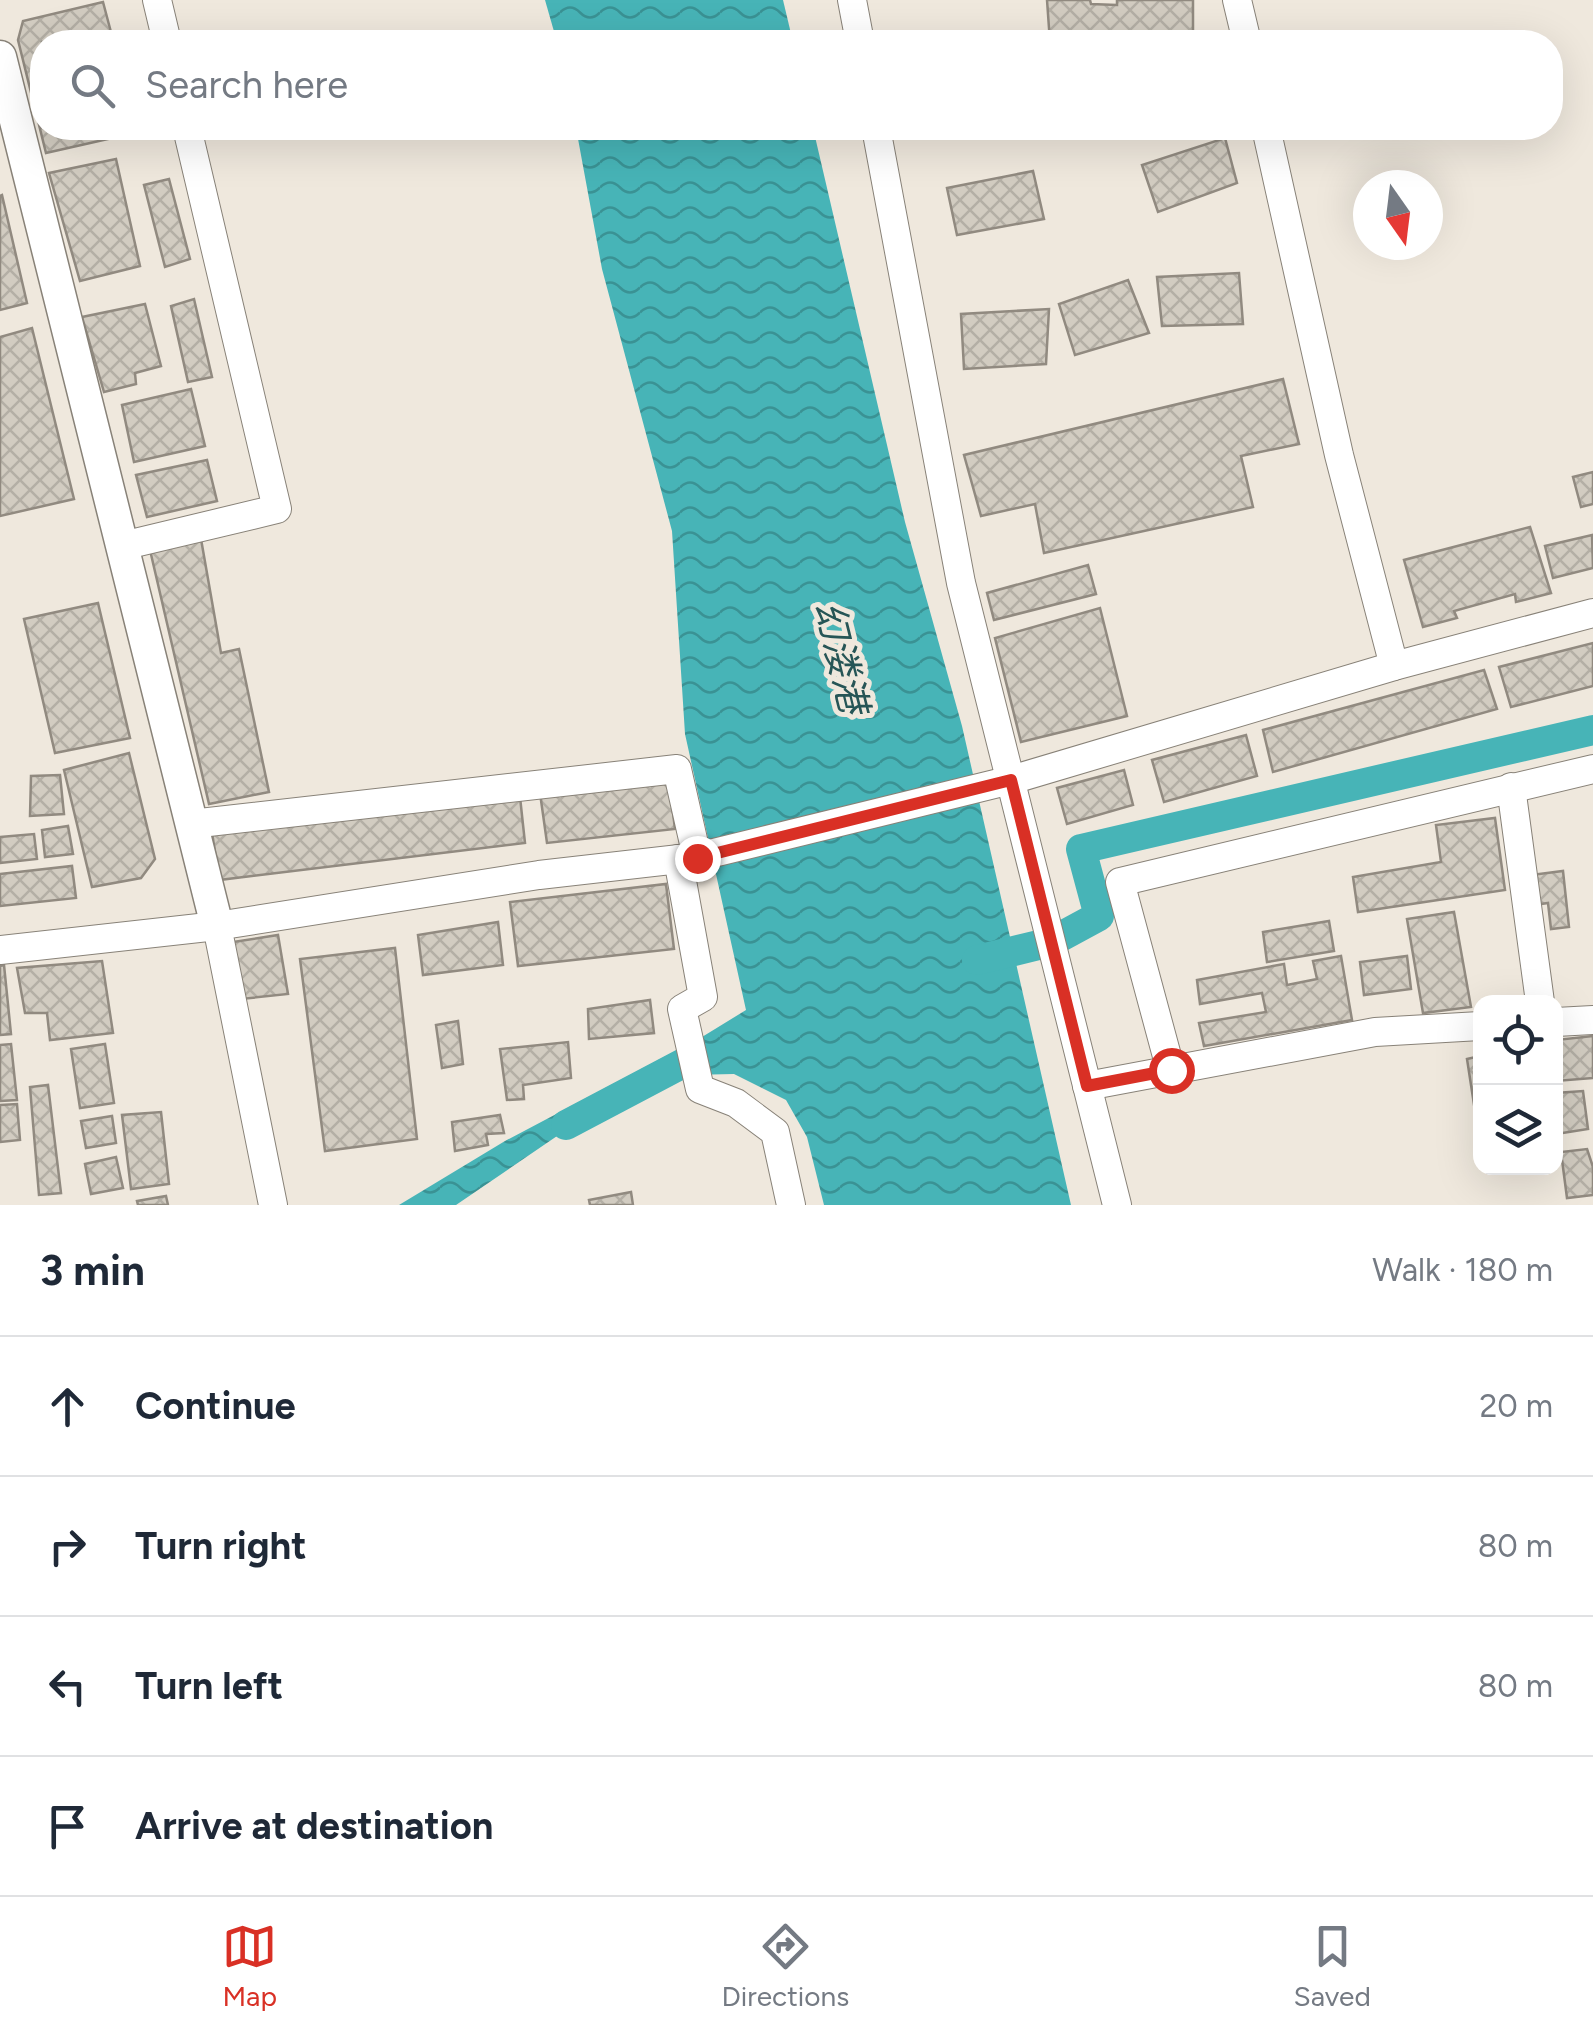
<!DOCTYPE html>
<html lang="en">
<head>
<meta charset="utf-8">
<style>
	:root { --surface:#fff; --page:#f6f6f7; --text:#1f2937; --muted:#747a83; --line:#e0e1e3; --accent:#d93025 }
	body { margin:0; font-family:Figtree,"Noto Sans SC",sans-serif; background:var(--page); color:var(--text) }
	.controls { position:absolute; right:30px; bottom:30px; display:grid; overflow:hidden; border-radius:20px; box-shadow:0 10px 40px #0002 }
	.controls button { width:90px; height:90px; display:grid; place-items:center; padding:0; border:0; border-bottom:2px solid var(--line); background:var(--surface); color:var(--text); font:50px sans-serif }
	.compass { position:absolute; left:1353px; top:170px; width:90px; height:90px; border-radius:50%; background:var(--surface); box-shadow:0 10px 40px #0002; rotate:166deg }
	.stop { position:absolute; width:30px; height:30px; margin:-22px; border:8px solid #d93025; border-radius:50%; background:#fff }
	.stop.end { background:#d93025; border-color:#fff; box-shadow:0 2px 10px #0008 }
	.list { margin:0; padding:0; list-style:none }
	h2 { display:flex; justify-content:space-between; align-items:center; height:130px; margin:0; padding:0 40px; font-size:42px }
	h2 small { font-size:32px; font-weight:400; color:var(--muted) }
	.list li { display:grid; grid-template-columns:65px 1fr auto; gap:30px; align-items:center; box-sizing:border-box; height:140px; padding:0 40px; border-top:2px solid var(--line) }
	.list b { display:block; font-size:38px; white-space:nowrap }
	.list em { font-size:32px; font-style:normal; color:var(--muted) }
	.icon { flex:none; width:55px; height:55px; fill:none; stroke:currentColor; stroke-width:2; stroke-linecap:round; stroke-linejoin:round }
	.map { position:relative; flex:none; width:1593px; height:1205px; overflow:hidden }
	.search { position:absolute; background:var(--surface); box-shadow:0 10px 40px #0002; left:30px; right:30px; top:30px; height:110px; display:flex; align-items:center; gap:25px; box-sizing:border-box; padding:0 35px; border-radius:40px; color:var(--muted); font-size:38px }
	.sheet { height:690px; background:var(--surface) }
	nav { display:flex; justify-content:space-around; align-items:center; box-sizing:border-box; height:140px; border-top:2px solid var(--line); background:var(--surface); font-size:28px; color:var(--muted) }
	nav a { display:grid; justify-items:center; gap:5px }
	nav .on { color:var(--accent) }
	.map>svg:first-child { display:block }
	.water { fill:url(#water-waves) }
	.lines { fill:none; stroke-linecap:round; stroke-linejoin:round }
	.canal { stroke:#47b4b7; stroke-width:30 }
	.building { fill:url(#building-cross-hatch); stroke:#918a80; stroke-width:2.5 }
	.minor-casing { stroke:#888278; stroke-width:30 }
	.major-casing { stroke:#888278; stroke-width:35 }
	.minor { stroke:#fff; stroke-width:28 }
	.major { stroke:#fff; stroke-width:32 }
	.route { stroke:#d93025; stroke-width:12 }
	.labels { text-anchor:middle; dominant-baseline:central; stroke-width:10; stroke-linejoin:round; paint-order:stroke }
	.water-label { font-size:38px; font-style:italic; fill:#265556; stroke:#efe8dd }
</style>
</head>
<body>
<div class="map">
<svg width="1593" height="1205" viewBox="0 0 1593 1205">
	<defs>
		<pattern id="water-waves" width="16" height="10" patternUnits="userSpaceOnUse" patternTransform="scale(2.5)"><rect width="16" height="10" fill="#47b4b7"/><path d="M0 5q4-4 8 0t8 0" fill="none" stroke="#3a9294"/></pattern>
		<pattern id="building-cross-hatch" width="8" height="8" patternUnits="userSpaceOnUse" patternTransform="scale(2.5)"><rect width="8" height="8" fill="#d2ccc1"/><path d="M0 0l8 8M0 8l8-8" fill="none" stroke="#b4afa5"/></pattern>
	</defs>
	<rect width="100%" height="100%" fill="#efe8dd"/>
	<g class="water">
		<polygon points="545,0 783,0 793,42 557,42"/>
		<polygon points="576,128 813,128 905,522 962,726 1071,1205 824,1205 807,1137 786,1100 734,1074 645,1076 456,1205 399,1205 505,1141 702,1037 746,1010 685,734 672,531 602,269"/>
	</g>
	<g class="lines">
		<g class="canal">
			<polyline points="977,960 1051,942 1099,916 1081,849 1593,730"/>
			<polyline points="566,1125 693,1058"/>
		</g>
	</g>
	<g class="building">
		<polygon points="1047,0 1090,0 1091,4 1117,5 1117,0 1193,0 1193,42 1050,42"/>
		<polygon points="103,2 112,36 97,39 98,42 42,42 42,128 119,128 121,136 46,153 18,40 23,21"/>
		<polygon points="1225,138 1237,183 1158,212 1142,165"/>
		<polygon points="116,159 140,266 80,281 49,173"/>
		<polygon points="1033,171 1044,219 957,235 947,188"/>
		<polygon points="169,179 190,259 165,267 144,185"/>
		<polygon points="2,195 27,303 0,310 0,196"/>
		<polygon points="1239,273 1243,324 1162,326 1157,277"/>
		<polygon points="1128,280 1149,333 1075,355 1059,304"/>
		<polygon points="194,299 212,377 188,382 171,306"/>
		<polygon points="145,304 161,366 135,373 136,384 104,392 82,317"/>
		<polygon points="1049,309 1046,364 964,369 961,314"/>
		<polygon points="32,328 74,499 0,516 0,337"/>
		<polygon points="1283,379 1299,444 1241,456 1253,507 1044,553 1035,504 981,516 964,455"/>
		<polygon points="191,389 205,446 134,462 122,405"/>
		<polygon points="207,460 217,501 147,517 136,475"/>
		<polygon points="1593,472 1593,504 1581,507 1573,477"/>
		<polygon points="1530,527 1551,593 1516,602 1515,594 1454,611 1457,618 1423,627 1404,560"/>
		<polygon points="1592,535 1593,568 1553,578 1545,546"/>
		<polygon points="201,539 221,653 239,649 269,792 209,804 150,550"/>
		<polygon points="1088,565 1096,594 994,620 987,593"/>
		<polygon points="98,603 130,738 55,753 24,619"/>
		<polygon points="1100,608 1127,716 1021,742 995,638"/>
		<polygon points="1593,643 1593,686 1511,707 1499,667"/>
		<polygon points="1484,670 1497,709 1273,772 1263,730"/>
		<polygon points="1246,735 1257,776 1164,802 1152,760"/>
		<polygon points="129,753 155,859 141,878 92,887 64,770"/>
		<polygon points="1124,770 1133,805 1067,824 1057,788"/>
		<polygon points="60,775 64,814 30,816 31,776"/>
		<polygon points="669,780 675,829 547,843 540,793"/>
		<polygon points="520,797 525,843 219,880 212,832"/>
		<polygon points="1495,818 1505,890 1358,912 1353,877 1441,862 1436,825"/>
		<polygon points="68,826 73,854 45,857 42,830"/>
		<polygon points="34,834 37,859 0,863 0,837"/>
		<polygon points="72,866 76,898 0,906 0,874"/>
		<polygon points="1563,871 1569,927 1551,929 1548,903 1534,905 1531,875"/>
		<polygon points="666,884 674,949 518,966 510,902"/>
		<polygon points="1454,912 1471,1007 1423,1013 1407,919"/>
		<polygon points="1329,921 1334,951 1267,962 1263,932"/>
		<polygon points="498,922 503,965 423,975 418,935"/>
		<polygon points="278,935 288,994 241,999 233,942"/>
		<polygon points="395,948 417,1139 325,1151 300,959"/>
		<polygon points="1341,956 1352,1020 1204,1046 1199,1023 1266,1012 1262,993 1200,1004 1197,980 1284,964 1287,985 1317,979 1313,961"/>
		<polygon points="1407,956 1411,989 1364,995 1360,962"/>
		<polygon points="102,961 113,1033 50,1040 47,1013 25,1013 17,968"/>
		<polygon points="4,965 11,1034 0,1035 0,966"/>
		<polygon points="650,1000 654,1033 589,1039 588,1009"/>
		<polygon points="458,1021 463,1064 442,1068 436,1025"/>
		<polygon points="1593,1036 1593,1078 1556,1081 1556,1040"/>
		<polygon points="568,1042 571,1078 523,1085 524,1099 507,1100 500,1049"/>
		<polygon points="11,1044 17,1100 0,1101 0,1045"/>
		<polygon points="105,1044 114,1103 80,1108 71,1049"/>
		<polygon points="1480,1056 1480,1123 1477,1124 1467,1059"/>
		<polygon points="48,1085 61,1193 39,1195 30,1087"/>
		<polygon points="1583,1091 1588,1129 1556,1134 1556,1093"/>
		<polygon points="17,1104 20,1140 0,1142 0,1105"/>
		<polygon points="161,1112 169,1184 131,1189 122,1115"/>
		<polygon points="500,1115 504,1133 486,1134 488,1145 455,1151 452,1122"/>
		<polygon points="112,1116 116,1143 86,1148 81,1121"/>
		<polygon points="1587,1149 1593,1167 1593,1195 1567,1198 1561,1152"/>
		<polygon points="116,1157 123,1188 91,1194 85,1164"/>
		<polygon points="631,1192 633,1205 590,1205 589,1200"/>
		<polygon points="166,1196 168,1205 138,1205 137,1201"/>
	</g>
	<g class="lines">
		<defs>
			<g id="minor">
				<polyline points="157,0 167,42"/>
				<polyline points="852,0 860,42"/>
				<polyline points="1237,0 1247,42"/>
				<polyline points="876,128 961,583 1117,1205"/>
				<polyline points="1266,128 1339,455 1394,666"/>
				<polyline points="122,546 277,509 187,128"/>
				<polyline points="1511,787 1540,1002"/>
				<polyline points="191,824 677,769 697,857"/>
				<polyline points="678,859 703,997 682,1009 700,1089 736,1103 775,1132 791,1205"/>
				<polyline points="217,926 273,1205"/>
				<polyline points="0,950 217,926 539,875 697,857 1011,780 1394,666 1593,613"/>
				<polyline points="1556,1022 1593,1020"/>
				<polyline points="1171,1071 1120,882 1593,769"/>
				<polyline points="1087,1086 1375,1032 1480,1026"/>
			</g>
			<polyline id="major" points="0,57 217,926"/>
		</defs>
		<use href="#minor" class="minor-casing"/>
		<use href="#major" class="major-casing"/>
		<use href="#minor" class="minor"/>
		<use href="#major" class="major"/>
	</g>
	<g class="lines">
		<polyline class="route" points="697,858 1011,780 1087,1086 1171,1070"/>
	</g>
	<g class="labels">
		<g class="water-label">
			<text transform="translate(841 657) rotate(76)">幻溇港</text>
		</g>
	</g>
</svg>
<div class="controls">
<button><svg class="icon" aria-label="locate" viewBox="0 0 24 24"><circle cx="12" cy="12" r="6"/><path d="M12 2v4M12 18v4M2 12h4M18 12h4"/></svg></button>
<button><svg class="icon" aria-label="layers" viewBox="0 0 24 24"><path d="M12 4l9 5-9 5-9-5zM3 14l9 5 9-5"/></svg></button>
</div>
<svg class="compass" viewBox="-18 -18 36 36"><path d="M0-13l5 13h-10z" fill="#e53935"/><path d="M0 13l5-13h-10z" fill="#747a83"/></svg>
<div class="stop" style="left:1171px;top:1070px"></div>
<div class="stop end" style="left:697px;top:858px"></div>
<div class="search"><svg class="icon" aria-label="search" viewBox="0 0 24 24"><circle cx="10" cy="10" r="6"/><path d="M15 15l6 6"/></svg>Search here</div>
</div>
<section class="sheet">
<h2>3 min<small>Walk · 180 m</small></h2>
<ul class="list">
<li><svg class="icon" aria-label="ahead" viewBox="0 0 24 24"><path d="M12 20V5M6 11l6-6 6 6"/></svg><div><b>Continue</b></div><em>20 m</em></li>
<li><svg class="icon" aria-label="right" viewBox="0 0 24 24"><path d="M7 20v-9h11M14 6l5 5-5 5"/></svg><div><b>Turn right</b></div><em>80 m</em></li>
<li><svg class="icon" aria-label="left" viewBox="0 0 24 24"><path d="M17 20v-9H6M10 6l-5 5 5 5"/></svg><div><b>Turn left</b></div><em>80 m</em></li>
<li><svg class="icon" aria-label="arrive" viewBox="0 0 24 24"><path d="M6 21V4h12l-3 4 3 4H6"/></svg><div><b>Arrive at destination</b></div></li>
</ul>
</section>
<nav>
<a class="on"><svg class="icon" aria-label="map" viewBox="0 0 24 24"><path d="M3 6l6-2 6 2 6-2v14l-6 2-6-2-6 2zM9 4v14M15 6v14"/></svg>Map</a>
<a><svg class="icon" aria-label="directions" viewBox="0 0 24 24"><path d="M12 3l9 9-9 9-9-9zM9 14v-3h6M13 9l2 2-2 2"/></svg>Directions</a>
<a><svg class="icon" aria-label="saved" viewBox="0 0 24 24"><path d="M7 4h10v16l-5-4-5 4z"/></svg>Saved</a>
</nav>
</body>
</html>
